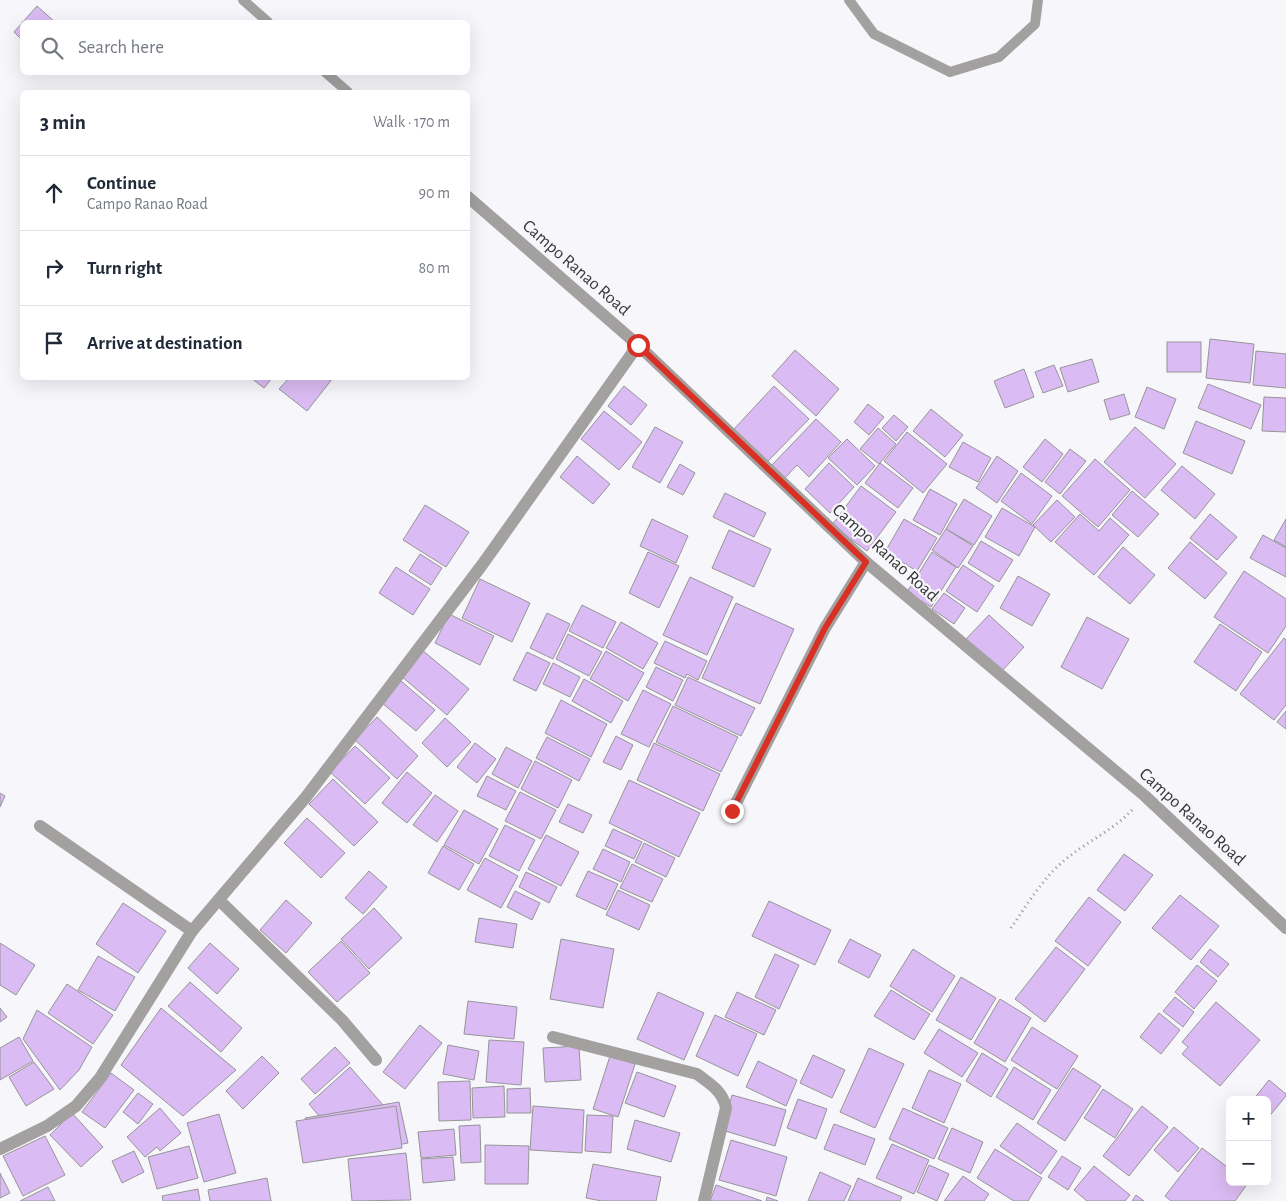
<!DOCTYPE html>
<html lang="en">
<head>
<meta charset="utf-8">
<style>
	:root { --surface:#fff; --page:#f6f6f7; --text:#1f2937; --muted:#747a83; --line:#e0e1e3 }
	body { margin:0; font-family:"Alegreya Sans",sans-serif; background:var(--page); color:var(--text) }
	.controls { position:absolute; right:15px; bottom:15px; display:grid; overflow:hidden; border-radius:8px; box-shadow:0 5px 20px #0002 }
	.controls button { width:45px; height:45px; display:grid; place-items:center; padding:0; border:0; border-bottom:1px solid var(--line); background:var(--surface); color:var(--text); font:25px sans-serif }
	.stop { position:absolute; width:15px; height:15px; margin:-11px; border:4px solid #d93025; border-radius:50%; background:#fff }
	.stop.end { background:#d93025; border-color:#fff; box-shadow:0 1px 5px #0008 }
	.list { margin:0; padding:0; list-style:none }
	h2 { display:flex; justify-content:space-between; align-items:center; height:65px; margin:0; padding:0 20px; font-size:21px }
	h2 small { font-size:16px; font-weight:400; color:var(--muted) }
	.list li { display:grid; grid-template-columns:32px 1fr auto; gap:15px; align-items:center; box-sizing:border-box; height:75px; padding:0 20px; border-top:1px solid var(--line) }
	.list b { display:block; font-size:19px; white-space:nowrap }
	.list p { margin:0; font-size:16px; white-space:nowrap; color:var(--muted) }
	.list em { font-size:16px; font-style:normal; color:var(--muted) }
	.icon { flex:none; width:28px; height:28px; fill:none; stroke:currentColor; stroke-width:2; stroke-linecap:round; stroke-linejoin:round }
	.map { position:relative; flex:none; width:1286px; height:1201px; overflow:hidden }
	.search { position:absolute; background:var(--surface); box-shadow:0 5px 20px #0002; left:20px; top:20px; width:450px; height:55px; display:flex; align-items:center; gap:12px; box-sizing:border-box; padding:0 18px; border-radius:8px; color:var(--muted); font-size:19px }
	.panel { position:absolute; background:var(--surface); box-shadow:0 5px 20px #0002; left:20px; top:90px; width:450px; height:290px; border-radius:8px }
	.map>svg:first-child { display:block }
	.building { fill:#dbbbf3; stroke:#969598 }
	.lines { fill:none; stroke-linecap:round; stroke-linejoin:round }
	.path { stroke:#939396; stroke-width:3; stroke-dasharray:1 4; stroke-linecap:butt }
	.service { stroke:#a3a1a0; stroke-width:10 }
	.minor { stroke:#a3a1a0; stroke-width:12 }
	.route { stroke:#d93025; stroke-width:6 }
	.labels { text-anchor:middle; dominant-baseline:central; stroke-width:4.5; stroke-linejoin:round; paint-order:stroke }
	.street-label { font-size:18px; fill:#373739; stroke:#f7f7fb }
</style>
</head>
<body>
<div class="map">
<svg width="1286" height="1201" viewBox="0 0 1286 1201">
	<rect width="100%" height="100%" fill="#f7f7fb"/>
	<g class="building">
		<polygon points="37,6 55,22 22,22 22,40 14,32"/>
		<polygon points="1210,339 1254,344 1250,383 1206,378"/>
		<rect x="1167" y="342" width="34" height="30"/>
		<polygon points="795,350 839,389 816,416 772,376"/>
		<polygon points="1256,351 1286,354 1286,388 1253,385"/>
		<polygon points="1092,359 1099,382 1068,392 1060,368"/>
		<polygon points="1054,365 1063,386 1043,393 1035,372"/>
		<polygon points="1024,369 1034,397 1005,408 994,381"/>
		<polygon points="251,378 272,378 264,388"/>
		<polygon points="289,378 333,378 307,411 279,389"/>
		<polygon points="1208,384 1261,405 1251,429 1198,408"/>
		<polygon points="624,386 647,405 631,425 608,406"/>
		<polygon points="774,386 809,419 768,461 734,429"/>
		<polygon points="1147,387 1176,399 1164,429 1135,417"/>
		<polygon points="1124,394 1130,414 1110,420 1104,400"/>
		<polygon points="1264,397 1286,398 1286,432 1262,431"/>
		<polygon points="868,404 884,417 869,435 854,422"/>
		<polygon points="931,409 963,435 945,457 913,431"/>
		<polygon points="604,411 642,442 619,470 581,439"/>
		<polygon points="894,415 908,427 896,441 882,428"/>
		<polygon points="816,419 841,442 809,477 797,465 784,479 771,466"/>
		<polygon points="1196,421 1245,441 1232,474 1183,453"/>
		<polygon points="655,427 683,442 660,483 632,467"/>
		<polygon points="1135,427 1176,464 1145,498 1104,462"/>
		<polygon points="878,428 896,444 879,464 860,449"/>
		<polygon points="907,432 947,464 923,493 884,461"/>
		<polygon points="847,439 875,466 857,485 828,458"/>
		<polygon points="1045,439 1063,454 1042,482 1023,467"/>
		<polygon points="963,442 991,458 978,482 949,467"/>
		<polygon points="1070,449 1086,461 1060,494 1045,482"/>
		<polygon points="577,456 610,484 593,504 560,477"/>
		<polygon points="997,456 1018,471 997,503 976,488"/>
		<polygon points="1095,459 1130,490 1098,527 1062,496"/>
		<polygon points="829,463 854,487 830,513 805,489"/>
		<polygon points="880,463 913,488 898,508 865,483"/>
		<polygon points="680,464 695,473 683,495 667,487"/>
		<polygon points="1182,466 1215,494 1195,519 1161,490"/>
		<polygon points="1021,473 1052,496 1032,524 1001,501"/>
		<polygon points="861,486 896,512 867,551 832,525"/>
		<polygon points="930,489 957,504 940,535 913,520"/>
		<polygon points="1132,491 1159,514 1138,537 1112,515"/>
		<polygon points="725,493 766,513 754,537 713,517"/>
		<polygon points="964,499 992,516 974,545 946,529"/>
		<polygon points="1057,500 1075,517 1051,542 1033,525"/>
		<polygon points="425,505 469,532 446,567 403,540"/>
		<polygon points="1002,508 1035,527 1019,556 985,537"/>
		<polygon points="1080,514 1099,531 1110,518 1129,535 1094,575 1055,542"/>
		<polygon points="1210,514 1237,537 1217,560 1190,538"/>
		<polygon points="652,519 688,536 676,563 640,546"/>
		<polygon points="904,519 937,538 917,571 885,552"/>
		<polygon points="1286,519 1286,547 1274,540"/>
		<polygon points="946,529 973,546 958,568 932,550"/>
		<polygon points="729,530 771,549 754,587 712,568"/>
		<polygon points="1263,535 1286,548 1286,577 1250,558"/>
		<polygon points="981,541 1013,560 999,582 968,563"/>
		<polygon points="1190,542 1227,573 1205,599 1168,568"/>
		<polygon points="1123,547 1155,575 1130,604 1098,577"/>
		<polygon points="648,552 679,566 659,608 629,593"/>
		<polygon points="932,552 956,567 931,607 907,592"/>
		<polygon points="420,554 442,568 431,585 409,571"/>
		<polygon points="963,565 994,586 977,612 946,591"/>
		<polygon points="396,567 430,589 413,615 379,593"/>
		<polygon points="1244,571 1286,599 1286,626 1268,653 1214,617"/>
		<polygon points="1018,576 1050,594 1032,626 1000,608"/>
		<polygon points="690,577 733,597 707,655 663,635"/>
		<polygon points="480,579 530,603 512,642 462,618"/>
		<polygon points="944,593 965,608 954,624 932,609"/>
		<polygon points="736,603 794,629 760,704 702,678"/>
		<polygon points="582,605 616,622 603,648 569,631"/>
		<polygon points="547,613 570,624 553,659 530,648"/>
		<polygon points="449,614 494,636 480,665 435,643"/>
		<polygon points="989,615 1024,647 1001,672 966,639"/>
		<polygon points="1087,617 1129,639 1102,689 1061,667"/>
		<polygon points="621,622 658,643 643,669 606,648"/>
		<polygon points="1220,624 1262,652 1236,691 1194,662"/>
		<polygon points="568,634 602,652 589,676 556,659"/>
		<polygon points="1284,638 1286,640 1286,705 1274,720 1240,694"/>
		<polygon points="665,641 707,661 698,680 687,674 685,678 654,663"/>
		<polygon points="422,650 469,689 447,715 401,676"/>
		<polygon points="606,651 644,673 628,701 590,679"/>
		<polygon points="527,652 550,663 536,691 513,680"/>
		<polygon points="553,663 580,677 570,697 543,684"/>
		<polygon points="656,667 683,680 673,701 646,687"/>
		<polygon points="688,677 755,708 741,736 675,705"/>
		<polygon points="584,679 623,701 611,723 572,701"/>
		<polygon points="401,681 435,710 416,731 382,703"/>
		<polygon points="643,690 671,704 649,747 621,734"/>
		<polygon points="561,700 607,724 591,757 545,733"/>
		<polygon points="673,706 738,737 721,772 656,742"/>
		<polygon points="1286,711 1286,729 1277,722"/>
		<polygon points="377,717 418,756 397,779 355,740"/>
		<polygon points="445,718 471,742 447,767 422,743"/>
		<polygon points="616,736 633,745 621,770 603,762"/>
		<polygon points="547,737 590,759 579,781 536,758"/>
		<polygon points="475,743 496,759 477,783 457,767"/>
		<polygon points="654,743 720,774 703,811 637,780"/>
		<polygon points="355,746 390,778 365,804 330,772"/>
		<polygon points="506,747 532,761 518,788 492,774"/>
		<polygon points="535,761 572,780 558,808 521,789"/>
		<polygon points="407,772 432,793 407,823 382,803"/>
		<polygon points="487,776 516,791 506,810 477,796"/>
		<polygon points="333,779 378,822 354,846 309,804"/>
		<polygon points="629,780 700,813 679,857 609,823"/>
		<polygon points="520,792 556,810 541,839 505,821"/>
		<polygon points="0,793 5,796 0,807"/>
		<polygon points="435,795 458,811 437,842 413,825"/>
		<polygon points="568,804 592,815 583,833 559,822"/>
		<polygon points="464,810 498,829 479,864 444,845"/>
		<polygon points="307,818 345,853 321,878 284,843"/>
		<polygon points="505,825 535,840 519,871 489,856"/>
		<polygon points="613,829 642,842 634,859 605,846"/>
		<polygon points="546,835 579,852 561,886 528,869"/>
		<polygon points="644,843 675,858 666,877 635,862"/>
		<polygon points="443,846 474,864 459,890 428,873"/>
		<polygon points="603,849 630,862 621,882 593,869"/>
		<polygon points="1124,854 1153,875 1125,911 1097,890"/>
		<polygon points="485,858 518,876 501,908 467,890"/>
		<polygon points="632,864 663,879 652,902 620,888"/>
		<polygon points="369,871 387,887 363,914 345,898"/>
		<polygon points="588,871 618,884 606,910 576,896"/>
		<polygon points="526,872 557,887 549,903 519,887"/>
		<polygon points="618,890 650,905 639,930 606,915"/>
		<polygon points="515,891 540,903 532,920 507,907"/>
		<polygon points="1180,895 1219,926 1191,960 1152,928"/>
		<polygon points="1089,897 1121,922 1088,966 1055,941"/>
		<polygon points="286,900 312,923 286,953 260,930"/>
		<polygon points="769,901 831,930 815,965 752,936"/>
		<polygon points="123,903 166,931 138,973 96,944"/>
		<polygon points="374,908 402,938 369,969 341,939"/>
		<polygon points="479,918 517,924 513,948 475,942"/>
		<polygon points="561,939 614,949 603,1008 550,999"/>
		<polygon points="850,939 881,955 869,978 838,962"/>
		<polygon points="341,941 370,973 337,1002 308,972"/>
		<polygon points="0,943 35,965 16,995 0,985"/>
		<polygon points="210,943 239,969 217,994 188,968"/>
		<polygon points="1056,947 1085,969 1045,1022 1015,999"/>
		<polygon points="913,949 955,976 932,1012 890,986"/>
		<polygon points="1210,949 1229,964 1218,977 1200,962"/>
		<polygon points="775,954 799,965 779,1009 755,997"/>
		<polygon points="98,956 135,977 115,1011 78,990"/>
		<polygon points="1197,965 1217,981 1194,1009 1175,992"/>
		<polygon points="961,977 996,998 971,1040 936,1020"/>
		<polygon points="190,982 242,1028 221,1052 168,1006"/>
		<polygon points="67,984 113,1015 93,1044 48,1013"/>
		<polygon points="891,990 930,1014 914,1040 874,1016"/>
		<polygon points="658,992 704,1013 684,1060 637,1039"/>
		<polygon points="737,992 776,1010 764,1035 725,1017"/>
		<polygon points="1175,997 1194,1012 1183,1027 1163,1011"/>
		<polygon points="1000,999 1031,1018 1005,1062 974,1043"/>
		<polygon points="468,1001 517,1007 514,1039 464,1034"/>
		<polygon points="1216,1002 1260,1040 1220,1086 1182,1054 1188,1047 1182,1042"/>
		<polygon points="0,1008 7,1017 0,1022"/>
		<polygon points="161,1008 236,1070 183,1116 121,1065"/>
		<polygon points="37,1010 92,1047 79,1070 60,1090 23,1039"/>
		<polygon points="1159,1013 1180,1030 1161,1054 1140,1037"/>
		<polygon points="715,1015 757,1034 738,1076 696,1056"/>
		<polygon points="420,1025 442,1043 405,1089 383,1072"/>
		<polygon points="1032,1027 1078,1056 1057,1089 1011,1060"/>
		<polygon points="939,1029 978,1053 962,1077 924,1053"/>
		<polygon points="19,1037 33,1061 0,1080 0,1048"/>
		<polygon points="489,1040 524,1042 521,1085 486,1082"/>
		<polygon points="448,1045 479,1051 474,1080 443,1074"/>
		<polygon points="579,1046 581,1080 545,1082 543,1048"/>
		<polygon points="335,1047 350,1063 315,1094 301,1079"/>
		<polygon points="869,1048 904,1064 875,1128 840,1112"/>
		<polygon points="982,1053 1008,1069 991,1097 966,1081"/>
		<polygon points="813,1055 845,1070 832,1098 800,1083"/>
		<polygon points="262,1056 279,1073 243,1109 226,1091"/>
		<polygon points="610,1056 635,1064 618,1117 593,1109"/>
		<polygon points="758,1061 797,1080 786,1106 746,1087"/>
		<polygon points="34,1062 54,1089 26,1106 9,1077"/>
		<polygon points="350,1067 383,1105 319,1116 309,1104"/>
		<polygon points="1014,1067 1051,1090 1033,1120 996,1097"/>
		<polygon points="1073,1068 1101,1086 1065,1141 1037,1123"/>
		<polygon points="929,1070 961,1084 944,1123 912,1108"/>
		<polygon points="637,1072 676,1086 664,1117 625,1103"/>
		<polygon points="111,1073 134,1090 105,1128 82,1112"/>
		<polygon points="1269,1080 1286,1094 1286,1096 1267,1119 1267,1100 1253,1100"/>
		<polygon points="470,1081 471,1120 439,1121 438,1082"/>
		<polygon points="504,1086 505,1117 473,1118 472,1088"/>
		<polygon points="530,1088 531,1113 507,1113 507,1089"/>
		<polygon points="1103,1089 1133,1109 1115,1138 1084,1118"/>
		<polygon points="138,1093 153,1104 138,1124 123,1112"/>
		<polygon points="732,1095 786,1110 775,1146 722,1130"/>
		<polygon points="798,1099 827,1109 816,1139 787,1128"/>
		<polygon points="399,1102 408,1143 317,1161 305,1118"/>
		<polygon points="396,1106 402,1148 303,1163 296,1121"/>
		<polygon points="533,1106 584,1110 582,1153 530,1150"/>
		<polygon points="1142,1106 1168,1127 1129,1176 1103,1156"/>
		<polygon points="160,1108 181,1133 160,1151 157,1147 145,1157 127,1137"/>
		<polygon points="903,1108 948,1128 934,1159 889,1139"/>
		<polygon points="72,1113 103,1147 81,1167 50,1135"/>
		<polygon points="219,1114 236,1173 204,1182 187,1123"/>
		<polygon points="587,1115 613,1116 611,1153 585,1151"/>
		<polygon points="635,1120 680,1133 671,1162 627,1149"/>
		<polygon points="1017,1123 1057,1151 1041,1174 1000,1146"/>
		<polygon points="834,1124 875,1139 865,1165 824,1149"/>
		<polygon points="480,1125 481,1162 461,1163 459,1126"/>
		<polygon points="1174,1127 1199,1148 1178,1172 1154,1150"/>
		<polygon points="952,1128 983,1142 970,1173 938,1159"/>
		<polygon points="454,1129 456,1155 421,1158 418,1132"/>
		<polygon points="45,1136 65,1175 23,1196 3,1156"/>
		<polygon points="731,1140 787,1157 776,1196 719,1180"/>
		<polygon points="892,1144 929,1160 914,1194 876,1178"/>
		<polygon points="485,1145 529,1146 528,1184 485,1184"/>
		<polygon points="189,1146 198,1178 157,1189 148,1157"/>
		<polygon points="1202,1148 1230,1169 1230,1182 1248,1183 1235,1201 1171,1201 1165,1196"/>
		<polygon points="995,1149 1042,1178 1028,1201 1014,1201 977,1178"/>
		<polygon points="134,1151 144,1172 122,1183 112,1161"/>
		<polygon points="406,1153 411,1200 352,1201 348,1159"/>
		<polygon points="1062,1156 1081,1168 1068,1190 1048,1177"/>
		<polygon points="453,1157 455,1180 423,1183 421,1159"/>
		<polygon points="593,1164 661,1177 656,1201 602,1201 586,1198"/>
		<polygon points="929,1165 949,1174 937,1201 917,1192"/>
		<polygon points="1094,1166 1130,1195 1125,1201 1087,1201 1074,1190"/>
		<polygon points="820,1172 851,1186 844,1201 808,1201"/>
		<polygon points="0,1173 10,1193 0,1198"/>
		<polygon points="963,1176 989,1194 984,1201 944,1201"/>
		<polygon points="267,1178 271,1201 210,1201 208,1190"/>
		<polygon points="858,1178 902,1197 900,1201 848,1201"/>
		<polygon points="716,1185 762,1201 710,1201"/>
		<polygon points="48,1187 55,1201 20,1201"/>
		<polygon points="198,1189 200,1201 163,1201 162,1196"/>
		<polygon points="1136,1195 1144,1201 1132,1201"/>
		<polygon points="767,1197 778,1201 766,1201"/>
	</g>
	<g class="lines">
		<path class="path" d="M1011 928C1024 909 1037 888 1053 871 1076 846 1110 834 1133 809"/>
		<g class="service">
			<polyline points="243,0 268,22"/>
			<polyline points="849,0 874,34 950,72 999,57 1035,24 1038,0"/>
			<polyline points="325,72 348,92"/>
		</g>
		<g class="minor">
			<polyline points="468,197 638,345 866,562 1145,796 1286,928"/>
			<polyline points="732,811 825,628 866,562"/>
			<polyline points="40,826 192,931"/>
			<polyline points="219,900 342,1020 376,1060"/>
			<path d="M553 1037 697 1074C710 1084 723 1091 726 1108L704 1201"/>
			<polyline points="0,1149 47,1126 76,1106 100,1078 192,931 306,797 482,565 638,345"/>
		</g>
	</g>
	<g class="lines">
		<polyline class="route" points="638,345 866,562 825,628 732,811"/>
	</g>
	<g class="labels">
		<g class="street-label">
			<text transform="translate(576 268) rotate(41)">Campo Ranao Road</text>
			<text transform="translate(885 553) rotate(42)">Campo Ranao Road</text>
			<text transform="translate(1192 817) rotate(42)">Campo Ranao Road</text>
		</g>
	</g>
</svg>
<div class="controls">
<button>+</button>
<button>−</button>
</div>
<div class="stop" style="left:638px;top:345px"></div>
<div class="stop end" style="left:732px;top:811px"></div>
<div class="search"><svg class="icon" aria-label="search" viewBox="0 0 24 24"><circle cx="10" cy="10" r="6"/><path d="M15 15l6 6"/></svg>Search here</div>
<section class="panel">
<h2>3 min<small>Walk · 170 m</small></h2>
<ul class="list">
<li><svg class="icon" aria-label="ahead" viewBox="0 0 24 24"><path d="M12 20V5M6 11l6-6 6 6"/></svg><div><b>Continue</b><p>Campo Ranao Road</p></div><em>90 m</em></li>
<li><svg class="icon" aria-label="right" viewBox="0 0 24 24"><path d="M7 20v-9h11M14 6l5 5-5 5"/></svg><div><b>Turn right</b></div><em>80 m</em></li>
<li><svg class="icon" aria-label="arrive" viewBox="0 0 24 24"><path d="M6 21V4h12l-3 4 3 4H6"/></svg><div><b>Arrive at destination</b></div></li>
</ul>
</section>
</div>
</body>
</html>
